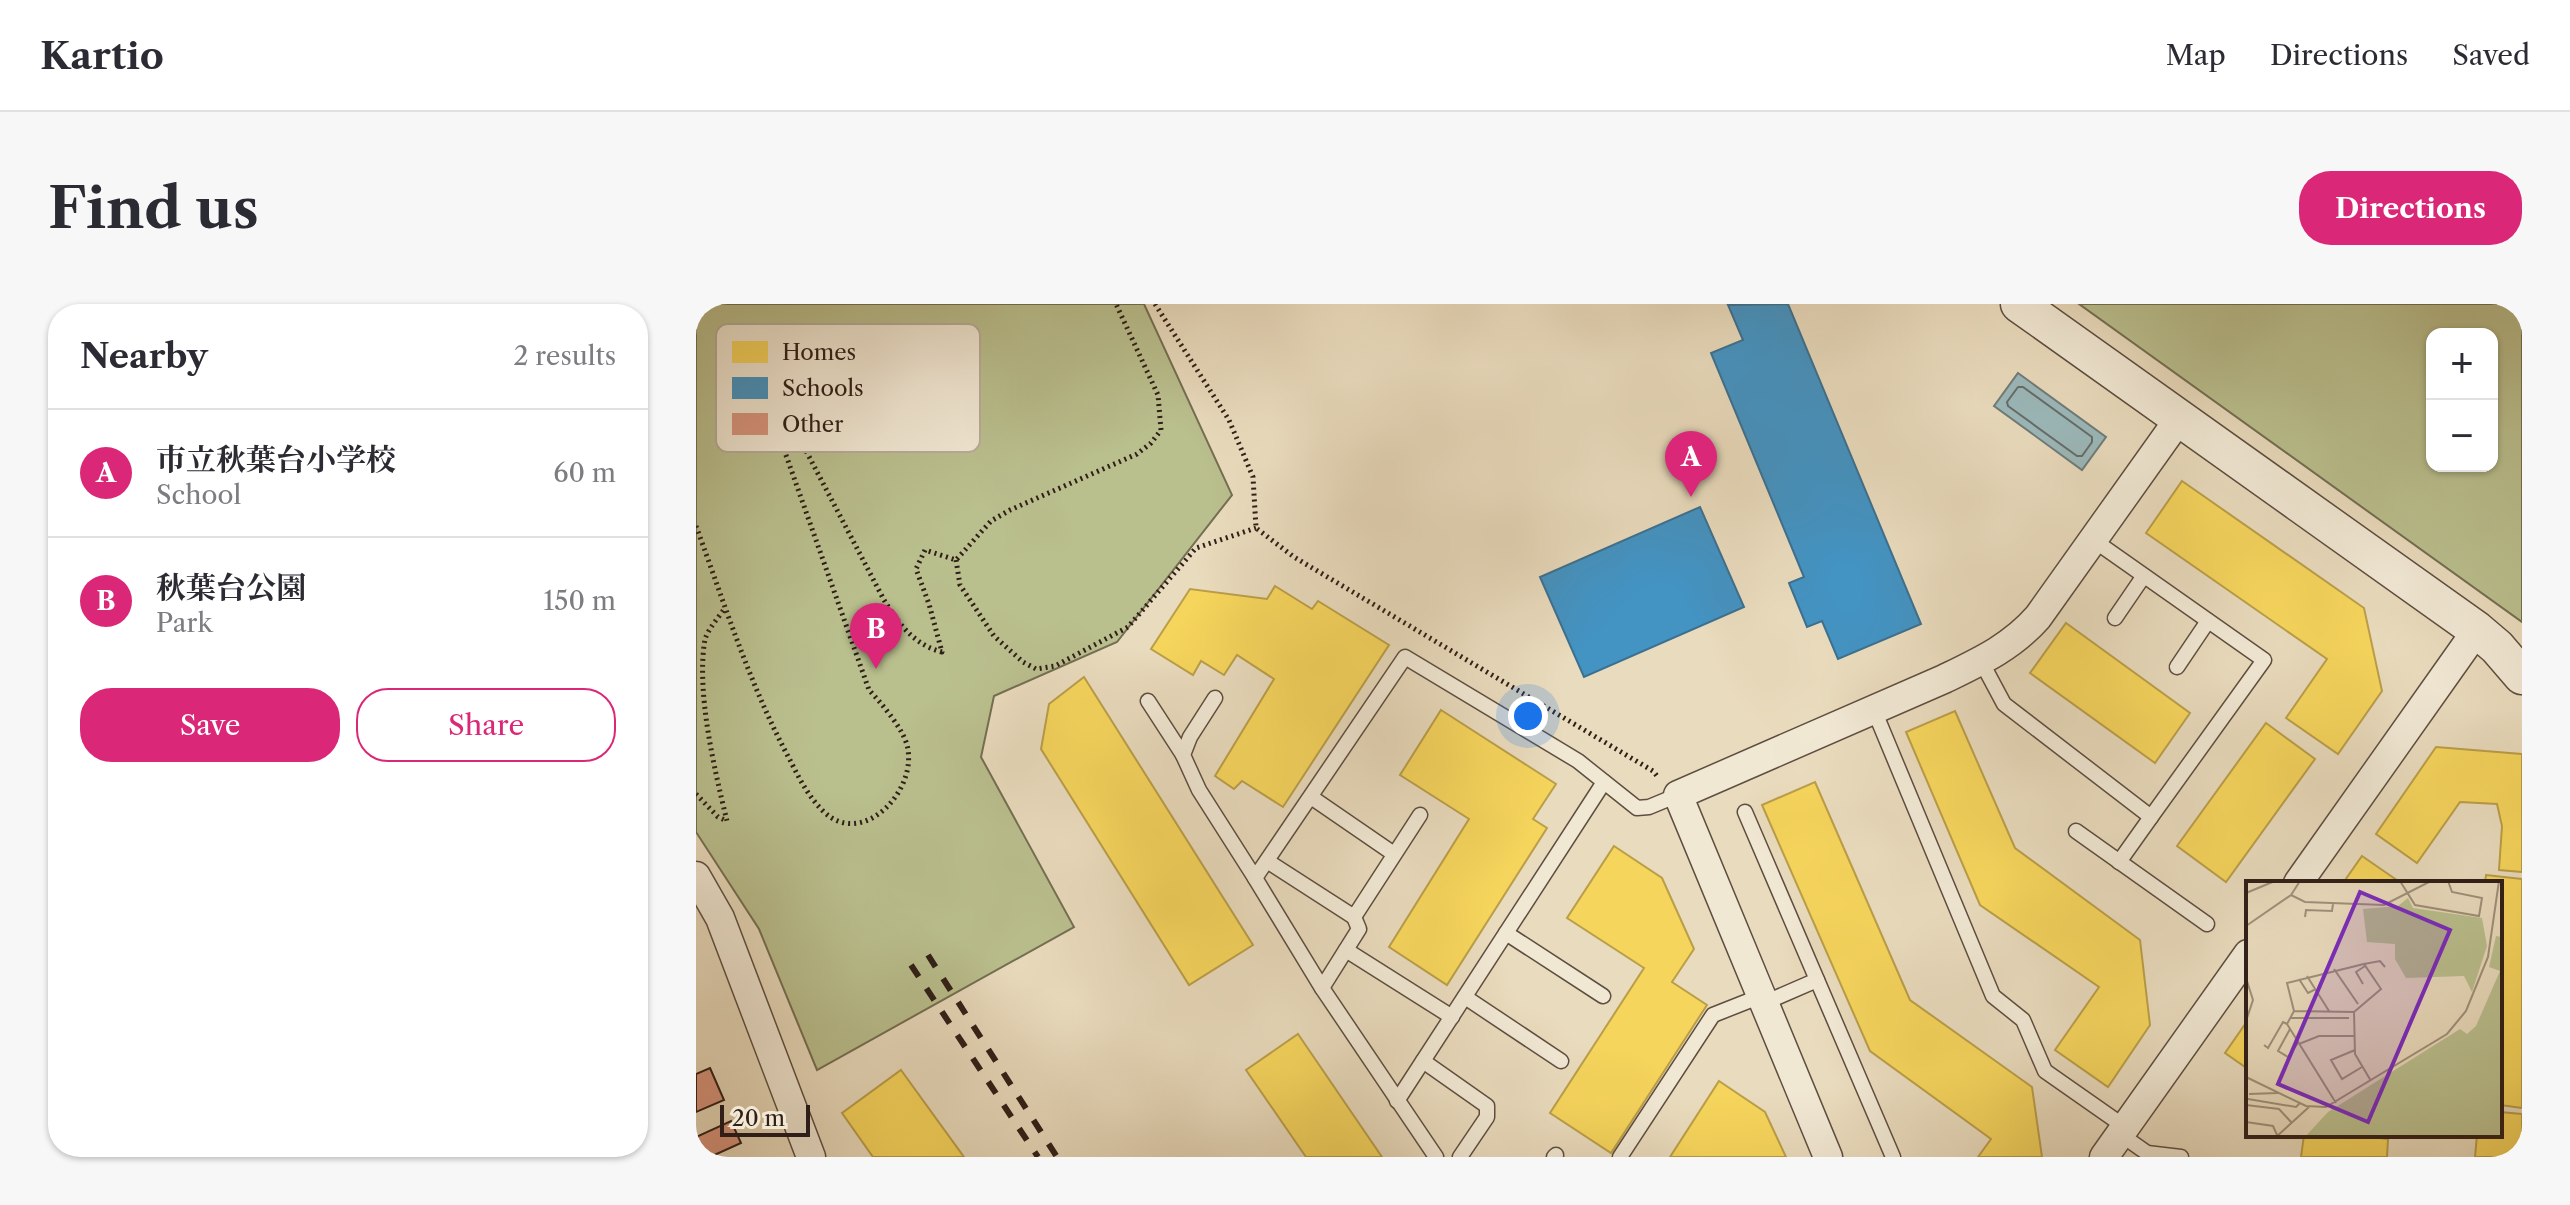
<!DOCTYPE html>
<html lang="en">
<head>
<meta charset="utf-8">
<style>
	:root { --surface:#fff; --page:#f7f7f7; --text:#2b2b33; --muted:#7c7c81; --line:#e1e1e2; --accent:#db2777 }
	body { margin:0; font-family:"Libre Caslon Text","Noto Serif JP",serif; background:var(--page); color:var(--text) }
	.controls { position:absolute; right:24px; top:24px; display:grid; overflow:hidden; border-radius:16px; box-shadow:0 2px 6px #0004 }
	.controls button { width:72px; height:72px; display:grid; place-items:center; padding:0; border:0; border-bottom:2px solid var(--line); background:var(--surface); color:var(--text); font:40px sans-serif }
	.scale { position:absolute; left:24px; bottom:20px; width:90px; box-sizing:border-box; padding-left:8px; border:4px solid #2f1f18; border-top:0; font-size:22px; line-height:28px; white-space:nowrap; color:#2f1f18; -webkit-text-stroke:6px #f1e8d4; paint-order:stroke }
	.you { position:absolute; left:832px; top:412px; width:28px; height:28px; margin:-20px; border:6px solid #fff; border-radius:50%; background:#1a73e8; box-shadow:0 0 0 12px #1a73e833 }
	.badge { display:grid; place-items:center; width:52px; height:52px; border-radius:50%; background:var(--accent); color:#fff; font-size:26px; font-weight:700 }
	.pin { position:absolute; translate:-50% -66px; filter:drop-shadow(0 2px 4px #0008) }
	.pin::after { content:''; position:absolute; top:42px; width:28px; height:24px; background:inherit; clip-path:polygon(0 0,100% 0,50% 100%) }
	.list { margin:0; padding:0; list-style:none }
	h2 { display:flex; justify-content:space-between; align-items:center; height:104px; margin:0; padding:0 32px; font-size:34px }
	h2 small { font-size:26px; font-weight:400; color:var(--muted) }
	.list li { display:grid; grid-template-columns:52px 1fr auto; gap:24px; align-items:center; box-sizing:border-box; height:128px; padding:0 32px; border-top:2px solid var(--line) }
	.list b { display:block; font-size:30px; white-space:nowrap }
	.list p { margin:0; font-size:26px; white-space:nowrap; color:var(--muted) }
	.list em { font-size:26px; font-style:normal; color:var(--muted) }
	.actions { display:flex; gap:16px; padding:24px 32px }
	.actions a { flex:1; padding:18px 0; border:2px solid var(--accent); border-radius:32px; text-align:center; font-size:28px; color:var(--accent) }
	.actions .main { background:var(--accent); color:#fff }
	.map { position:relative; flex:none; width:1826px; height:853px; overflow:hidden; border-radius:32px }
	header { display:flex; align-items:center; gap:48px; box-sizing:border-box; height:112px; padding:0 40px; background:var(--surface); border-bottom:2px solid var(--line) }
	header strong { font-size:38px }
	nav { display:flex; gap:44px; margin-inline-start:auto; font-size:28px }
	.intro { display:flex; align-items:center; justify-content:space-between; box-sizing:border-box; height:192px; padding:0 48px }
	h1 { margin:0; font-size:56px }
	.button { padding:20px 36px; border-radius:32px; background:var(--accent); color:#fff; font-size:28px; font-weight:700 }
	main { display:flex; gap:48px; padding:0 48px }
	aside { flex:1; background:var(--surface); border-radius:32px; box-shadow:0 2px 6px #0004 }
	.map>svg:first-child { display:block }
	.green { fill:#babf8e; stroke:#746f53; stroke-width:2; fill-rule:evenodd }
	.water { fill:#9bb9bb; stroke:#707b7a; stroke-width:2 }
	.homes { fill:#f6d55c; stroke:#ba9e48; stroke-width:2 }
	.schools { fill:#4393c3; stroke:#3d7090; stroke-width:2 }
	.lines { fill:none; stroke-linecap:round; stroke-linejoin:round }
	.shore { stroke:#656c6a; stroke-width:2 }
	.building { fill:#d8957e; stroke:#2f1f18; stroke-width:2 }
	.service-casing { stroke:#5e4e41; stroke-width:17 }
	.minor-casing { stroke:#5e4e41; stroke-width:31 }
	.tertiary-casing { stroke:#5e4e41; stroke-width:39 }
	.path { stroke:#2f1f18; stroke-width:5; stroke-dasharray:2 4; stroke-linecap:butt }
	.service { stroke:#f1e8d4; stroke-width:14 }
	.minor { stroke:#f1e8d4; stroke-width:28 }
	.tertiary { stroke:#f1e8d4; stroke-width:36 }
	.rail { stroke:#2f1f18; stroke-width:6; stroke-dasharray:14 14; stroke-linecap:butt }
	.inset-road { fill:none; stroke:#9f907b; stroke-width:2 }
	.view { fill:#7b2cbf; fill-opacity:0.15; stroke:#7b2cbf; stroke-width:4 }
	.inset-edge { fill:none; stroke:#2f1f18; stroke-width:4 }
	.key { fill:#f1e8d4; stroke:#b7ac9c; stroke-width:2 }
	.key-label { font-size:22px; fill:#2f1f18 }
</style>
</head>
<body>
<header>
<strong>Kartio</strong>
<nav><a>Map</a><a>Directions</a><a>Saved</a></nav>
</header>
<div class="intro"><h1>Find us</h1><a class="button">Directions</a></div>
<main>
<aside>
<h2>Nearby<small>2 results</small></h2>
<ul class="list">
<li><span class="badge">A</span><div><b>市立秋葉台小学校</b><p>School</p></div><em>60 m</em></li>
<li><span class="badge">B</span><div><b>秋葉台公園</b><p>Park</p></div><em>150 m</em></li>
</ul>
<div class="actions"><a class="main">Save</a><a>Share</a></div>
</aside>
<div class="map">
<svg width="1826" height="853" viewBox="0 0 1826 853">
	<rect width="100%" height="100%" fill="#e9dbbd"/>
	<filter id="stains"><feTurbulence type="fractalNoise" baseFrequency=".0025" numOctaves="4"/><feColorMatrix values="0 0 0 0 .2 0 0 0 0 .09 0 0 0 0 .02 0 0 0 .5 -.17"/></filter>
	<radialGradient id="worn" r=".72"><stop offset=".6" stop-color="#630" stop-opacity="0"/><stop offset="1" stop-color="#630" stop-opacity=".3"/></radialGradient>
	<g class="green">
		<polygon points="0,0 448,0 536,191 421,338 298,392 285,453 378,623 121,766 63,625 0,528"/>
		<path d="M1383 0H1826V318ZM1736 30H1796V162H1736Z"/>
	</g>
	<polygon class="water" points="1322,69 1410,133 1386,166 1298,102"/>
	<g class="homes">
		<polygon points="1486,177 1668,304 1686,387 1642,450 1590,414 1631,355 1450,229"/>
		<polygon points="579,282 616,305 622,297 693,341 587,503 546,477 538,485 519,472 578,375 541,351 528,371 505,357 497,371 455,345 494,285 571,295"/>
		<polygon points="1370,319 1494,409 1459,459 1334,369"/>
		<polygon points="388,373 557,641 493,681 345,445 353,400"/>
		<polygon points="745,406 860,480 837,515 851,524 751,681 693,643 773,515 704,471"/>
		<polygon points="1259,407 1319,544 1444,636 1454,721 1412,783 1359,746 1403,683 1284,601 1210,428"/>
		<polygon points="1570,419 1619,455 1530,578 1481,542"/>
		<polygon points="1740,443 1826,450 1826,568 1803,566 1806,522 1801,500 1764,498 1721,559 1680,530"/>
		<polygon points="1119,478 1214,696 1336,783 1346,853 1282,853 1295,835 1174,747 1066,501"/>
		<polygon points="918,542 966,574 998,645 976,678 1011,701 915,849 854,809 948,664 871,614"/>
		<polygon points="1666,552 1705,579 1647,579"/>
		<polygon points="1790,571 1826,575 1826,804 1804,801 1804,579 1789,579"/>
		<polygon points="1552,716 1552,765 1529,749"/>
		<polygon points="602,730 686,853 610,853 550,766"/>
		<polygon points="205,766 268,853 177,853 146,809"/>
		<polygon points="1023,777 1069,808 1090,853 974,853"/>
		<polygon points="1804,808 1826,810 1826,853 1779,853 1781,831 1804,831"/>
		<polygon points="1608,831 1657,831 1692,835 1691,853 1605,853"/>
	</g>
	<g class="schools">
		<polygon points="1092,0 1225,320 1142,355 1126,317 1111,323 1093,279 1108,273 1015,49 1047,36 1032,1"/>
		<polygon points="1004,203 1048,303 888,373 844,273"/>
	</g>
	<g class="lines">
		<polygon class="shore" points="1322,83 1327,83 1396,133 1396,138 1386,152 1381,152 1312,102 1311,98"/>
	</g>
	<g class="building">
		<polygon points="14,764 28,796 0,808 0,770"/>
		<polygon points="35,817 45,839 14,853 0,853 0,833"/>
	</g>
	<g class="lines">
		<defs>
			<g id="service">
				<polyline points="1419,314 1447,273"/>
				<polyline points="1285,357 1308,400 1455,513 1568,356 1396,235"/>
				<polyline points="1481,363 1512,317"/>
				<polyline points="519,394 494,433 487,451 503,486 559,574"/>
				<polyline points="452,397 487,451"/>
				<polyline points="1178,406 1297,692 1327,716 1349,767 1429,823"/>
				<polyline points="615,493 698,550"/>
				<polyline points="1049,508 1197,853"/>
				<polyline points="1380,527 1511,620"/>
				<polyline points="571,557 658,613 724,511"/>
				<polyline points="1423,558 1455,513"/>
				<polyline points="810,629 907,692"/>
				<polyline points="650,646 756,713"/>
				<polyline points="626,684 663,625 658,613"/>
				<polyline points="769,693 865,757"/>
				<polyline points="1068,699 1121,676"/>
				<polyline points="727,757 791,802 791,813 764,853"/>
				<polyline points="701,797 908,478"/>
				<polyline points="1424,830 1451,849 1485,853"/>
				<polyline points="740,853 626,684 559,574 709,353 882,457 941,504 953,503 982,491"/>
				<polyline points="858,853 860,851"/>
				<polyline points="924,853 1017,711 1065,692"/>
			</g>
			<g id="minor">
				<polyline points="0,572 24,614 115,853"/>
				<polyline points="1602,579 1781,326"/>
				<path d="M1132 853 982 491 1248 375C1283 358 1316 343 1342 313L1483 115"/>
				<polyline points="1408,853 1552,650"/>
			</g>
			<polyline id="tertiary" points="1323,0 1781,326 1801,343 1826,372"/>
		</defs>
		<use href="#service" class="service-casing"/>
		<use href="#minor" class="minor-casing"/>
		<use href="#tertiary" class="tertiary-casing"/>
		<g class="path">
			<polyline points="459,0 533,116 557,173 560,224 598,253 957,467 961,472"/>
			<path d="M0 222C29 301 54 382 94 456 103 474 112 492 127 507 166 546 223 486 211 441 206 423 185 399 173 386L68 89 79 90 84 97 188 296C202 319 218 341 246 348L233 300 220 265 229 246 260 256 295 217 314 206 441 150 455 139 465 126 462 91 420 0"/>
			<polyline points="260,256 264,281 298,332 327,358 340,365 359,362 432,323 500,244 560,224"/>
			<path d="M0 490 22 513 31 517C18 464 0 387 9 335 13 324 22 314 29 304"/>
		</g>
		<use href="#service" class="service"/>
		<use href="#minor" class="minor"/>
		<use href="#tertiary" class="tertiary"/>
		<g class="rail">
			<polyline points="232,651 361,853"/>
			<polyline points="215,661 342,853"/>
		</g>
	</g>
	<g transform="translate(1550 577)">
		<rect width="256" height="256" fill="#e9dbbd"/>
		<path d="M162 17 167 27 236 37 241 65 226 111 218 95 160 97 149 78V63L121 61 117 28 152 25ZM250 55 256 56V256H59L82 231 214 148 221 153 230 145 254 90 243 86Z" fill="#babf8e"/>
		<path class="inset-road" d="M154 0 169 24 233 35 236 17 206 11 202 0M0 12 29 0M45 14 59 21 138 24 185 0M59 36 60 29 86 30 87 23M0 45 45 14 54 0M118 83 134 80 139 86M88 88 112 123M61 95 83 130M0 97 7 119 0 140M53 98 62 112 70 108M117 103 110 91 119 85M48 130 41 102 118 83 135 108 108 131M45 137H103M44 148 32 170 42 176 52 162M53 163 73 155H108M18 164 22 167 37 141 41 143M109 169 85 179 96 198 116 186M0 196 60 225 80 226 201 153 220 130 242 76 253 0M3 213 32 212M2 218 50 226 54 222M90 222 41 143 48 130 108 131 109 173 125 200M0 224 33 228 45 241M0 241 27 245 31 254M30 256 63 226"/>
		<path class="view" d="M114 11 204 49 122 241 32 203Z"/>
		<rect width="256" height="256" class="inset-edge"/>
	</g>
	<rect x="20" y="20" width="264" height="128" rx="12" class="key"/>
	<rect x="36" y="37" width="36" height="22" fill="#f6d55c"/>
	<rect x="36" y="73" width="36" height="22" fill="#4393c3"/>
	<rect x="36" y="109" width="36" height="22" fill="#d8957e"/>
	<g class="key-label">
		<text x="86" y="56">Homes</text>
		<text x="86" y="92">Schools</text>
		<text x="86" y="128">Other</text>
	</g>
	<rect width="100%" height="100%" filter="url(#stains)"/>
	<rect width="100%" height="100%" fill="url(#worn)"/>
</svg>
<div class="controls">
<button>+</button>
<button>−</button>
</div>
<div class="scale">20 m</div>
<div class="you"></div>
<div class="pin badge" style="left:995px;top:193px">A</div>
<div class="pin badge" style="left:180px;top:365px">B</div>
</div>
</main>
</body>
</html>
